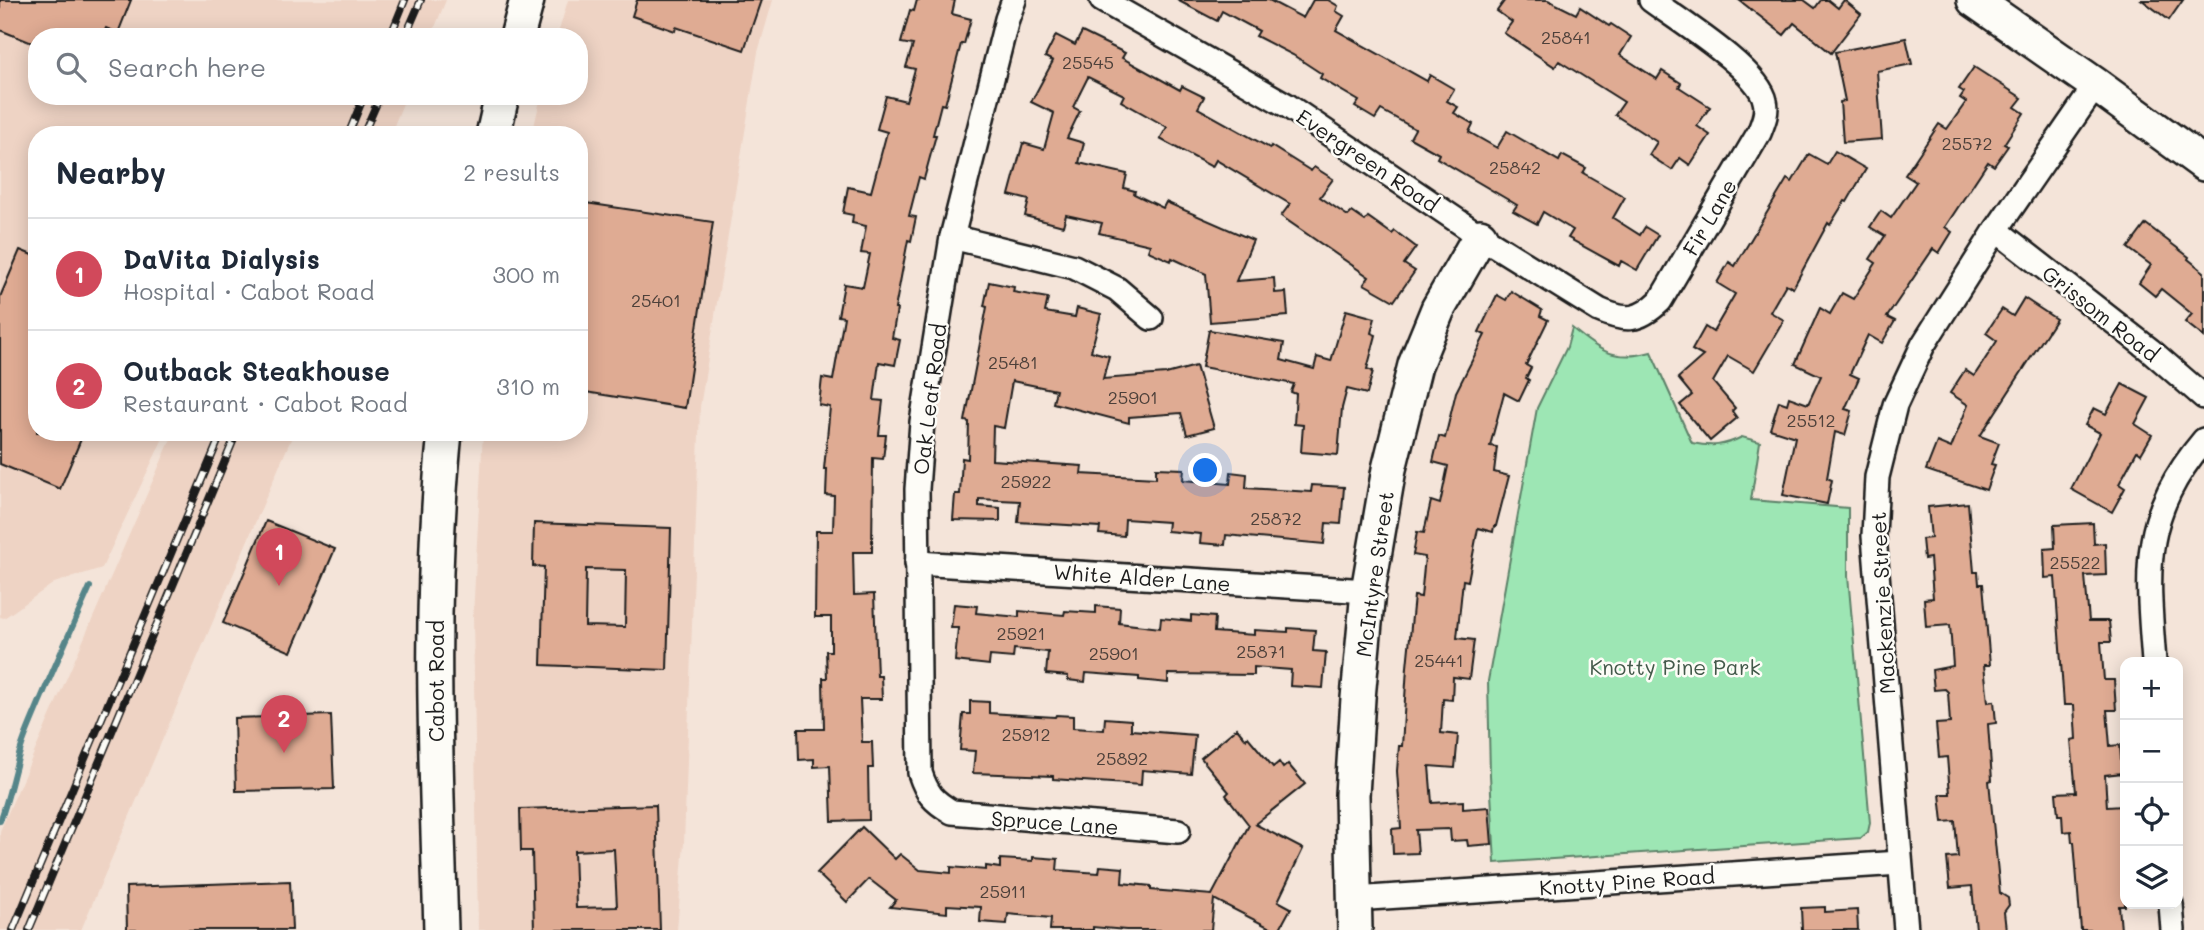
<!DOCTYPE html>
<html lang="en">
<head>
<meta charset="utf-8">
<style>
	:root { --surface:#fff; --page:#f2f2f3; --text:#1f2937; --muted:#747a83; --line:#e0e1e3; --accent:#d1495b }
	body { margin:0; font-family:Mali,sans-serif; background:var(--page); color:var(--text) }
	.controls { position:absolute; right:21px; bottom:21px; display:grid; overflow:hidden; border-radius:14px; box-shadow:0 4px 18px #0003 }
	.controls button { width:63px; height:63px; display:grid; place-items:center; padding:0; border:0; border-bottom:2px solid var(--line); background:var(--surface); color:var(--text); font:35px sans-serif }
	.you { position:absolute; left:1206px; top:471px; width:24px; height:24px; margin:-18px; border:5px solid #fff; border-radius:50%; background:#1a73e8; box-shadow:0 0 0 10px #1a73e833 }
	.badge { display:grid; place-items:center; width:46px; height:46px; border-radius:50%; background:var(--accent); color:#fff; font-size:23px; font-weight:700 }
	.pin { position:absolute; translate:-50% -58px; filter:drop-shadow(0 2px 4px #0008) }
	.pin::after { content:''; position:absolute; top:37px; width:24px; height:21px; background:inherit; clip-path:polygon(0 0,100% 0,50% 100%) }
	.list { margin:0; padding:0; list-style:none }
	h2 { display:flex; justify-content:space-between; align-items:center; height:91px; margin:0; padding:0 28px; font-size:30px }
	h2 small { font-size:23px; font-weight:400; color:var(--muted) }
	.list li { display:grid; grid-template-columns:46px 1fr auto; gap:21px; align-items:center; box-sizing:border-box; height:112px; padding:0 28px; border-top:2px solid var(--line) }
	.list b { display:block; font-size:26px; white-space:nowrap }
	.list p { margin:0; font-size:23px; white-space:nowrap; color:var(--muted) }
	.list em { font-size:23px; font-style:normal; color:var(--muted) }
	.icon { flex:none; width:38px; height:38px; fill:none; stroke:currentColor; stroke-width:2; stroke-linecap:round; stroke-linejoin:round }
	.map { position:relative; flex:none; width:2204px; height:930px; overflow:hidden }
	.search { position:absolute; background:var(--surface); box-shadow:0 4px 18px #0003; left:28px; top:28px; width:560px; height:77px; display:flex; align-items:center; gap:18px; box-sizing:border-box; padding:0 24px; border-radius:28px; color:var(--muted); font-size:26px }
	.panel { position:absolute; background:var(--surface); box-shadow:0 4px 18px #0003; left:28px; top:126px; width:560px; height:315px; border-radius:28px }
	.map>svg:first-child { display:block }
	.built { fill:#eed3c4 }
	.green { fill:#9de6b4; stroke:#5c8168; stroke-width:2 }
	.lines { fill:none; stroke-linecap:round; stroke-linejoin:round }
	.stream { stroke:#548589; stroke-width:6 }
	.building { fill:#dfab93; stroke:#1c1c1c; stroke-width:2; fill-rule:evenodd }
	.street-casing { stroke:#1c1c1c; stroke-width:28 }
	.secondary-casing { stroke:#1c1c1c; stroke-width:38 }
	.street { stroke:#fdfcf7; stroke-width:23 }
	.secondary { stroke:#fdfcf7; stroke-width:33 }
	.rail-casing { stroke:#1c1c1c; stroke-width:8 }
	.rail { stroke:#fdfcf7; stroke-width:5; stroke-dasharray:16; stroke-linecap:butt }
	.labels { text-anchor:middle; dominant-baseline:central; stroke-width:5; stroke-linejoin:round; paint-order:stroke }
	.number-label { font-size:18px; fill:#4d403a }
	.street-label { font-size:21px; fill:#1c1c1c; stroke:#fdfcf7 }
	.park-label { font-size:21px; fill:#43594a; stroke:#fdfcf7 }
</style>
</head>
<body>
<div class="map">
<svg width="2204" height="930" viewBox="0 0 2204 930">
	<rect width="100%" height="100%" fill="#f4e4d9"/>
	<filter id="ink" filterUnits="userSpaceOnUse"><feTurbulence type="fractalNoise" baseFrequency=".0143" numOctaves="2"/><feDisplacementMap in="SourceGraphic" scale="14" xChannelSelector="R" yChannelSelector="G"/><feConvolveMatrix kernelMatrix="1 2 1 2 8 2 1 2 1" color-interpolation-filters="sRGB"/></filter>
	<g filter="url(#ink)">
		<g class="built">
			<polygon points="0,0 446,0 431,37 37,37 37,96 406,96 391,133 398,135 37,135 37,432 166,432 102,568 54,583 4,618 0,617"/>
			<polygon points="568,0 773,0 758,52 700,407 684,843 677,930 478,930 473,616 483,432 579,432 579,135 532,135 541,96 579,96 579,37 557,37"/>
			<polygon points="174,432 294,432 81,930 0,930 0,831"/>
		</g>
		<path class="green" d="M1572 328C1599 351 1615 362 1651 352L1692 443C1712 447 1724 446 1742 437L1760 442 1751 500 1848 508V576L1870 823 1868 832 1861 838 1495 863 1490 775 1488 681 1537 408 1567 347Z"/>
		<g class="lines">
			<path class="stream" d="M0 821C11 793 14 765 25 737 45 687 68 637 90 587"/>
		</g>
		<g class="building">
			<polygon points="0,0 131,0 118,33 106,28 102,37 37,37 37,45 0,30"/>
			<polygon points="637,0 761,0 744,50 676,27 675,31 632,16"/>
			<polygon points="917,0 955,0 952,14 971,19 964,44 961,44 945,105 941,104 933,135 936,135 924,179 919,177 909,216 916,217 911,241 908,240 895,309 897,309 892,338 900,340 895,365 879,362 874,400 883,401 879,435 886,435 883,459 873,458 872,552 853,552 854,595 874,594 877,676 881,676 882,699 860,699 862,742 872,742 873,768 868,768 869,820 832,821 830,766 814,767 814,759 799,760 798,729 824,729 823,678 827,678 826,651 831,651 831,617 815,617 816,531 833,531 834,496 826,495 827,469 824,469 830,407 819,405 822,378 833,380 844,317 838,316 844,284 863,287 870,254 861,253 866,226 852,223 853,215 843,213 848,187 871,192 887,132 877,129 886,96 906,101 915,69 906,67 913,45 901,43 910,10 914,11"/>
			<polygon points="1177,0 1269,0 1303,18 1313,0 1328,0 1338,6 1336,11 1344,16 1336,30 1427,81 1430,75 1454,89 1447,101 1458,107 1454,113 1473,124 1469,132 1497,148 1507,131 1559,161 1562,155 1586,168 1583,173 1625,197 1613,218 1640,235 1645,227 1658,235 1637,270 1621,261 1619,266 1568,238 1573,230 1543,212 1537,224 1513,211 1517,205 1437,158 1439,154 1410,138 1415,129 1381,110 1375,119 1355,107 1359,101 1320,78 1322,74 1293,55 1256,36 1259,31 1222,11 1217,21"/>
			<polygon points="1505,0 1548,0 1576,14 1580,7 1609,26 1611,24 1631,37 1620,55 1657,79 1662,71 1681,83 1679,87 1710,107 1697,126 1710,135 1690,165 1680,158 1672,170 1649,155 1657,142 1615,115 1624,102 1559,61 1555,67 1504,33 1512,22 1497,11"/>
			<polygon points="1739,0 1804,0 1815,8 1821,0 1828,0 1838,8 1844,0 1861,14 1831,53 1794,23 1784,35"/>
			<polygon points="2142,0 2183,0 2169,20"/>
			<polygon points="1082,32 1125,53 1122,58 1180,90 1182,86 1204,97 1198,108 1270,148 1271,146 1311,171 1314,167 1333,179 1320,197 1348,216 1352,212 1365,221 1368,217 1392,234 1395,231 1416,247 1404,264 1415,271 1394,301 1364,284 1369,277 1281,216 1290,204 1216,160 1212,167 1160,139 1167,127 1121,101 1124,95 1088,77 1073,107 1080,111 1067,138 1084,143 1079,163 1127,174 1124,188 1135,191 1134,194 1163,208 1166,202 1253,240 1236,281 1274,278 1275,293 1286,292 1288,316 1210,322 1206,274 1172,258 1171,261 1148,251 1150,245 1099,233 1102,223 1066,215 1063,226 1025,216 1029,200 1009,195 1023,143 1044,149 1054,113 1031,102 1053,61 1045,57 1056,35 1075,45"/>
			<polygon points="1906,38 1912,64 1877,71 1882,139 1843,142 1840,102 1845,101 1835,52"/>
			<polygon points="1974,67 2022,98 2015,107 2024,113 2004,144 2008,146 1994,166 1988,162 1945,227 1952,232 1939,253 1933,249 1887,317 1895,321 1882,343 1868,335 1850,374 1859,378 1845,409 1852,411 1845,435 1835,432 1827,478 1832,480 1827,504 1783,495 1795,437 1770,429 1779,401 1787,404 1789,397 1808,404 1821,376 1795,364 1820,308 1830,314 1842,293 1853,299 1876,263 1870,259 1885,236 1870,227 1881,211 1891,218 1916,182 1905,175 1939,124 1947,129 1966,102 1960,98 1964,92 1959,89"/>
			<polygon points="1835,151 1866,169 1847,202 1845,201 1830,225 1828,223 1793,288 1786,284 1770,312 1784,320 1754,371 1728,356 1713,382 1735,408 1732,411 1737,418 1710,441 1680,405 1692,395 1678,378 1703,356 1692,350 1705,327 1713,332 1735,294 1717,283 1729,262 1735,266 1787,179 1792,182 1809,154 1827,164"/>
			<polygon points="579,202 713,222 685,408 579,391"/>
			<polygon points="2146,224 2189,257 2188,259 2204,272 2204,337 2185,322 2192,314 2161,289 2155,296 2139,283 2151,265 2128,248"/>
			<polygon points="20,250 37,257 37,432 84,432 60,489 0,464 0,297"/>
			<polygon points="989,282 1014,287 1013,292 1048,298 1045,312 1075,317 1077,308 1101,314 1091,351 1109,356 1103,379 1166,374 1196,366 1214,428 1187,435 1181,413 1129,417 1129,423 1053,403 1056,390 1012,381 1004,428 993,426 992,460 1082,466 1081,474 1156,478 1156,468 1184,469 1183,480 1230,484 1231,472 1247,474 1246,488 1311,492 1312,485 1344,487 1341,524 1326,523 1324,544 1226,535 1225,545 1200,543 1201,534 1167,531 1168,522 1125,519 1124,536 1099,534 1100,527 1018,522 1020,501 979,499 979,506 1000,508 1000,521 953,520 955,494 960,494 962,458 968,459 969,422 965,421 987,307 984,306"/>
			<polygon points="1511,291 1542,310 1540,316 1548,320 1526,365 1531,368 1526,378 1529,380 1519,401 1504,393 1490,446 1497,447 1494,472 1509,476 1496,526 1494,526 1493,532 1478,528 1468,581 1463,580 1457,638 1474,640 1469,679 1453,677 1452,700 1443,699 1441,733 1458,735 1455,768 1429,766 1432,803 1463,801 1463,809 1489,807 1492,844 1468,846 1467,840 1451,841 1450,829 1416,830 1418,853 1393,854 1392,829 1401,828 1397,771 1399,746 1402,746 1407,667 1414,596 1421,597 1425,557 1413,555 1417,532 1424,533 1431,501 1440,504 1448,466 1433,462 1439,436 1445,438 1456,392 1485,335 1479,332 1497,295 1506,300"/>
			<polygon points="2024,298 2056,319 1980,436 1999,443 1991,464 1995,465 1986,490 1926,470 1937,442 1951,448 1968,405 1950,393 1965,370 1974,376 1997,341 1986,333 2002,309 2013,316"/>
			<polygon points="1346,310 1375,318 1371,333 1376,335 1367,369 1373,371 1367,394 1347,389 1342,408 1338,455 1301,452 1303,425 1294,424 1296,394 1291,392 1294,384 1202,367 1209,330 1284,343 1281,360 1314,369 1317,357 1331,361"/>
			<polygon points="2122,384 2149,398 2135,424 2152,435 2141,454 2137,451 2119,484 2125,488 2112,512 2071,489 2100,433 2085,425 2094,408 2106,414"/>
			<polygon points="1968,503 1974,572 1978,572 1979,584 1983,584 1990,665 1984,665 1988,702 1994,701 1996,723 1988,724 1992,780 1989,781 2000,893 2008,898 2009,905 2004,912 2006,930 1976,930 1972,886 1950,888 1947,858 1958,857 1955,821 1943,822 1940,794 1950,794 1947,757 1939,758 1936,724 1950,723 1948,692 1945,689 1934,690 1932,670 1953,666 1950,625 1926,627 1924,599 1933,598 1930,558 1924,559 1922,539 1931,538 1928,507"/>
			<polygon points="266,521 335,549 291,652 223,623"/>
			<path d="M534 523 671 528 667 670 541 665 544 567 533 566ZM586 569 626 570 625 627 585 626Z"/>
			<polygon points="2093,523 2094,544 2105,543 2106,575 2085,576 2089,621 2109,621 2111,642 2101,642 2104,680 2114,680 2116,710 2107,710 2110,746 2120,745 2122,773 2105,775 2107,807 2123,806 2125,906 2119,906 2121,930 2081,930 2074,842 2072,842 2071,831 2063,832 2062,815 2058,815 2056,793 2076,792 2071,740 2076,739 2074,705 2064,705 2055,577 2045,578 2044,549 2055,548 2054,525"/>
			<polygon points="954,604 977,606 976,613 1019,617 1019,611 1064,615 1065,611 1096,613 1096,606 1120,608 1119,623 1160,628 1161,618 1191,621 1191,615 1215,617 1214,632 1254,635 1254,630 1288,632 1288,628 1315,630 1313,651 1326,652 1323,688 1290,686 1291,670 1254,667 1254,675 1168,674 1168,683 1139,680 1139,677 1086,673 1085,682 1068,680 1068,676 1046,674 1048,652 1014,649 1013,658 990,656 989,665 955,661 958,628 951,628"/>
			<polygon points="970,701 989,702 989,713 1055,717 1056,715 1073,716 1073,728 1104,730 1105,718 1131,720 1131,730 1195,735 1191,774 1142,770 1141,785 1053,779 1053,776 973,773 975,751 960,750 963,714 970,714"/>
			<polygon points="331,715 334,789 236,791 234,718"/>
			<polygon points="1237,728 1246,739 1248,737 1273,767 1279,762 1283,768 1288,764 1305,784 1255,824 1303,849 1278,901 1291,908 1279,930 1274,930 1214,899 1211,930 1126,930 1093,927 1093,930 1050,930 1051,918 1008,914 1007,924 980,922 981,907 947,905 947,913 890,907 896,900 869,879 847,902 817,873 862,827 895,859 900,854 920,870 951,873 951,867 986,870 986,866 1000,868 1000,859 1033,861 1033,857 1058,859 1057,870 1099,873 1100,866 1123,868 1122,883 1151,886 1151,890 1212,895 1249,825 1226,795 1229,792 1201,758"/>
			<path d="M656 805 660 930H534L532 851H521L520 809ZM614 849 617 907 576 908 574 851Z"/>
			<polygon points="290,881 292,930 127,930 126,887"/>
			<polygon points="1825,907 1825,912 1857,910 1858,930 1802,930 1801,908"/>
		</g>
		<g class="lines">
			<defs>
				<g id="street">
					<path d="M1014 0 1007 19 952 237 922 422 917 489 920 773C927 794 933 801 952 812L1178 831"/>
					<path d="M1102 0 1288 106 1480 236 1599 310C1626 322 1639 321 1660 301L1759 133C1763 123 1768 112 1765 101 1759 70 1678 20 1651 0"/>
					<polyline points="1996,230 2150,350 2204,397"/>
					<polyline points="952,237 1074,267 1117,289 1151,318"/>
					<polyline points="917,563 1368,591"/>
					<path d="M2154 662C2147 569 2140 516 2204 440"/>
					<polyline points="1354,899 1900,863"/>
					<polyline points="2171,904 2173,930"/>
					<polyline points="1906,930 1874,536 1877,477 1895,405 1923,345 1996,230 2096,85"/>
				</g>
				<g id="secondary">
					<polyline points="1974,0 2096,85 2204,164"/>
					<polyline points="517,37 527,0"/>
					<polyline points="493,135 502,96"/>
					<path d="M441 930C436 764 428 598 445 432"/>
					<polyline points="1355,930 1352,795 1358,698 1368,591 1389,469 1415,365 1438,309 1480,236"/>
				</g>
			</defs>
			<use href="#street" class="street-casing"/>
			<use href="#secondary" class="secondary-casing"/>
			<use href="#street" class="street"/>
			<use href="#secondary" class="secondary"/>
			<defs>
				<g id="rail">
					<polyline points="390,37 405,0"/>
					<polyline points="405,37 421,0"/>
					<polyline points="348,135 364,96"/>
					<polyline points="363,135 380,96"/>
					<polyline points="13,930 222,432"/>
					<polyline points="29,930 237,432"/>
				</g>
			</defs>
			<use href="#rail" class="rail-casing"/>
			<use href="#rail" class="rail"/>
		</g>
	</g>
	<g class="labels">
		<g class="number-label">
			<text x="1566" y="37">25841</text>
			<text x="1088" y="62">25545</text>
			<text x="1967" y="143">25572</text>
			<text x="1515" y="167">25842</text>
			<text x="656" y="300">25401</text>
			<text x="1013" y="362">25481</text>
			<text x="1133" y="397">25901</text>
			<text x="1811" y="420">25512</text>
			<text x="1026" y="481">25922</text>
			<text x="1276" y="518">25872</text>
			<text x="2075" y="562">25522</text>
			<text x="1021" y="633">25921</text>
			<text x="1261" y="651">25871</text>
			<text x="1114" y="653">25901</text>
			<text x="1439" y="660">25441</text>
			<text x="1026" y="734">25912</text>
			<text x="1122" y="758">25892</text>
			<text x="1003" y="891">25911</text>
		</g>
		<g class="street-label">
			<text transform="translate(1368 160) rotate(34)">Evergreen Road</text>
			<text transform="translate(1709 217) rotate(-60)">Fir Lane</text>
			<text transform="translate(2101 313) rotate(38)">Grissom Road</text>
			<text transform="translate(929 399) rotate(-83)">Oak Leaf Road</text>
			<text transform="translate(1374 574) rotate(-82)">McIntyre Street</text>
			<text transform="translate(1142 577) rotate(4)">White Alder Lane</text>
			<text transform="translate(1882 603) rotate(-93)">Mackenzie Street</text>
			<text transform="translate(435 681) rotate(-90)">Cabot Road</text>
			<text transform="translate(1055 822) rotate(4)">Spruce Lane</text>
			<text transform="translate(1627 881) rotate(-4)">Knotty Pine Road</text>
		</g>
		<g class="park-label">
			<text x="1675" y="666">Knotty Pine Park</text>
		</g>
	</g>
</svg>
<div class="controls">
<button>+</button>
<button>−</button>
<button><svg class="icon" aria-label="locate" viewBox="0 0 24 24"><circle cx="12" cy="12" r="6"/><path d="M12 2v4M12 18v4M2 12h4M18 12h4"/></svg></button>
<button><svg class="icon" aria-label="layers" viewBox="0 0 24 24"><path d="M12 4l9 5-9 5-9-5zM3 14l9 5 9-5"/></svg></button>
</div>
<div class="you"></div>
<div class="pin badge" style="left:279px;top:586px">1</div>
<div class="pin badge" style="left:284px;top:753px">2</div>
<div class="search"><svg class="icon" aria-label="search" viewBox="0 0 24 24"><circle cx="10" cy="10" r="6"/><path d="M15 15l6 6"/></svg>Search here</div>
<section class="panel">
<h2>Nearby<small>2 results</small></h2>
<ul class="list">
<li><span class="badge">1</span><div><b>DaVita Dialysis</b><p>Hospital · Cabot Road</p></div><em>300 m</em></li>
<li><span class="badge">2</span><div><b>Outback Steakhouse</b><p>Restaurant · Cabot Road</p></div><em>310 m</em></li>
</ul>
</section>
</div>
</body>
</html>
